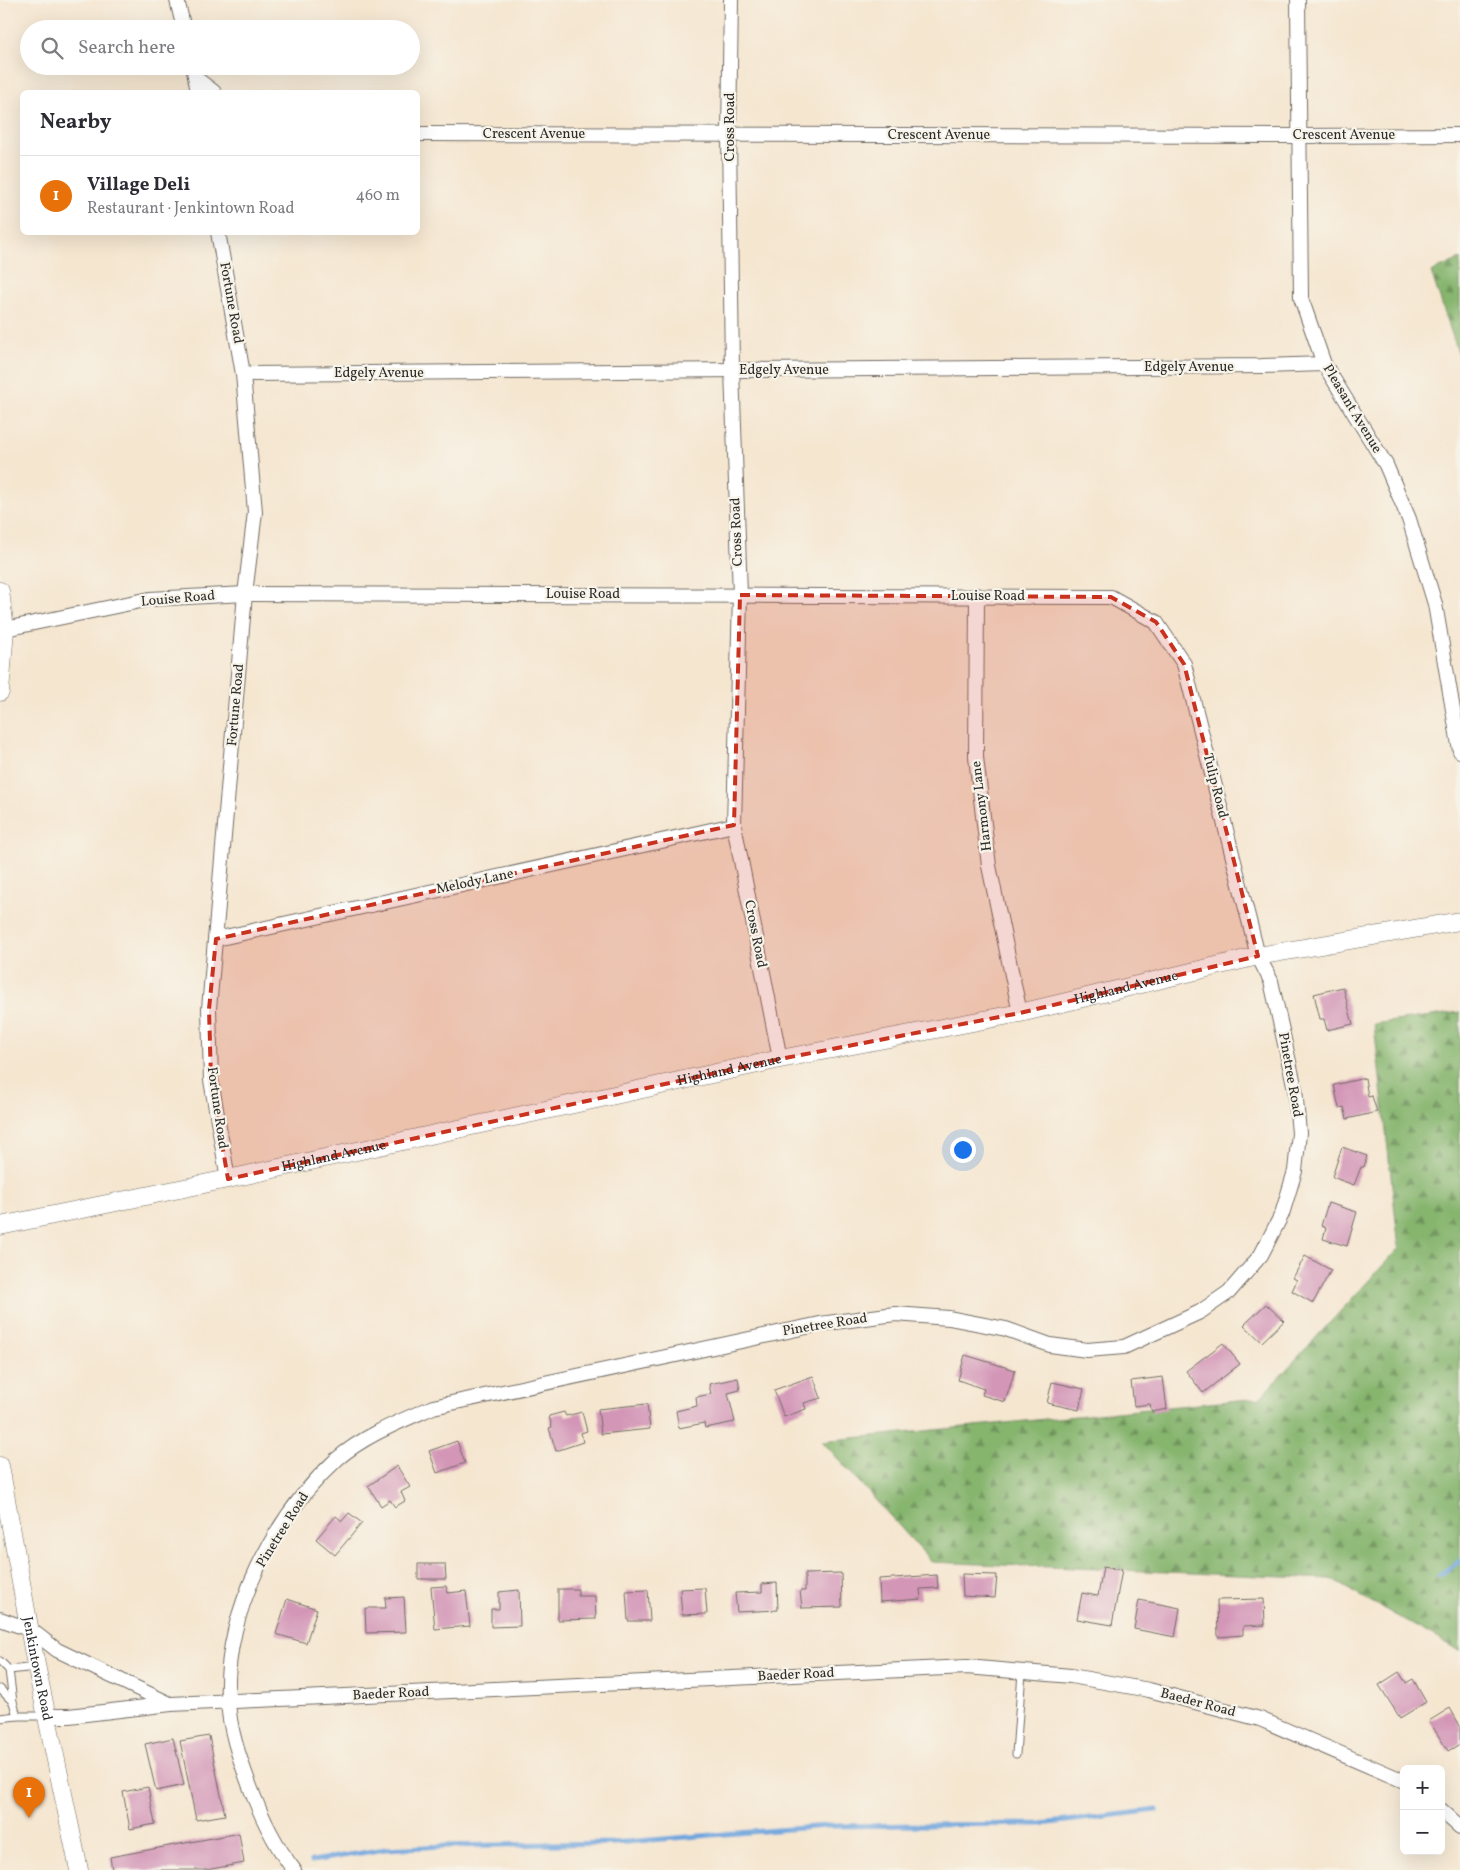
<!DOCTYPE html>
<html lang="en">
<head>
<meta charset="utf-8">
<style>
	:root { --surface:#fff; --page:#f7f7f7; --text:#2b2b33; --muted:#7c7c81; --line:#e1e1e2; --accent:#c8321e }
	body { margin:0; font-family:Vollkorn,serif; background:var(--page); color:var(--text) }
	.controls { position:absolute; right:15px; bottom:15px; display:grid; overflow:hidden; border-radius:8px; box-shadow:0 5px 20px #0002 }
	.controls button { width:45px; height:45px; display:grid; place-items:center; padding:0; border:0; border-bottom:1px solid var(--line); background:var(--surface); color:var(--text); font:25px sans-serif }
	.you { position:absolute; left:962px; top:1149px; width:18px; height:18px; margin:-12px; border:4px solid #fff; border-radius:50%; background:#1a73e8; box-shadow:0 0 0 8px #1a73e833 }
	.badge { display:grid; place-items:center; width:32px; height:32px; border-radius:50%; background:var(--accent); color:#fff; font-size:16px; font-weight:700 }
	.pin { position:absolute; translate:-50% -41px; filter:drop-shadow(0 1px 2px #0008) }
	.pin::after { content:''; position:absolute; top:26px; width:18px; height:15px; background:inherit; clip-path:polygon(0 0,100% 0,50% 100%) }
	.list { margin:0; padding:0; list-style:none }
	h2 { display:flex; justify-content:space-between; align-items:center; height:65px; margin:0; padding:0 20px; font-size:21px }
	h2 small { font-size:16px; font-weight:400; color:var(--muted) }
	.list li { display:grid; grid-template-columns:32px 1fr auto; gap:15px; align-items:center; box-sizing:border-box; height:80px; padding:0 20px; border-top:1px solid var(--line) }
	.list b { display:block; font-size:19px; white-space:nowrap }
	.list p { margin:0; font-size:16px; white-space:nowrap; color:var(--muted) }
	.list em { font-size:16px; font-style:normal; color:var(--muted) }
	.icon { flex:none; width:28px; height:28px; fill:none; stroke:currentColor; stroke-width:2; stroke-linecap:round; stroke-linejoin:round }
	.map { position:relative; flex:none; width:1460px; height:1870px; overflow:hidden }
	.search { position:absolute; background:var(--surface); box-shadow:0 5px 20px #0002; left:20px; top:20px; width:400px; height:55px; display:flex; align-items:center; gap:12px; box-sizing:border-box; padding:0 18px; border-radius:28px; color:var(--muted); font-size:19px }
	.panel { position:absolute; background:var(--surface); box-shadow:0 5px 20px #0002; left:20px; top:90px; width:400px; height:145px; border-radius:8px }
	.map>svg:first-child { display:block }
	.forest { fill:url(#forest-firs); stroke:#58704c }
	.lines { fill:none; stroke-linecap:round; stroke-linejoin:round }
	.stream { stroke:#70a5dd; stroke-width:5 }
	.building { fill:#d396b7 }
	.service-casing { stroke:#726c65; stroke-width:9 }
	.minor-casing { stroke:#726c65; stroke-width:16 }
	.tertiary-casing { stroke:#726c65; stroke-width:19 }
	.service { stroke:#fff; stroke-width:7 }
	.minor { stroke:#fff; stroke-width:14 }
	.tertiary { stroke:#fff; stroke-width:18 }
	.marked { fill:#c8321e; fill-opacity:0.2; stroke:#c8321e; stroke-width:4; stroke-dasharray:10 6; stroke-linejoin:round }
	.labels { text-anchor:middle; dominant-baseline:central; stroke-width:4.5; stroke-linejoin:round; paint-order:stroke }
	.street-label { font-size:14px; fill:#2b2b2b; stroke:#f7f3e8 }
</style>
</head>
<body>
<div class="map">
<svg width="1460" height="1870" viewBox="0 0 1460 1870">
	<defs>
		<pattern id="forest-firs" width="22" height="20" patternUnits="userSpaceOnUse" patternTransform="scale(1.25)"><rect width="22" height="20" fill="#86b56e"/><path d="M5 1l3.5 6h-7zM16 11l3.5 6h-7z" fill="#6e935b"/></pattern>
	</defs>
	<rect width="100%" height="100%" fill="#f7f3e8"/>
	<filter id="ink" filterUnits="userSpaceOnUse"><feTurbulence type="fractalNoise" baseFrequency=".02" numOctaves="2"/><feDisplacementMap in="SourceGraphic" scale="10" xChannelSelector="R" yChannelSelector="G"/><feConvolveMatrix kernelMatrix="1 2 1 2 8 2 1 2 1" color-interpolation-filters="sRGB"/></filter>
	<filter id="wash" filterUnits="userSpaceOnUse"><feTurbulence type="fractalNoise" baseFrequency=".0096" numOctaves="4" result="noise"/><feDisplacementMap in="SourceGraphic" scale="20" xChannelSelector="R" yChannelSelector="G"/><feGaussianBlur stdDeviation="1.12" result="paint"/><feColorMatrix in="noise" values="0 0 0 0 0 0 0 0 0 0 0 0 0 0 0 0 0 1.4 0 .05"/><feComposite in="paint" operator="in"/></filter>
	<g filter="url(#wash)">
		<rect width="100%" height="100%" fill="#f5e6d0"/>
		<g class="forest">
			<polygon points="1460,259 1460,358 1431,272"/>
			<polygon points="1460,1012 1460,1651 1330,1579 932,1562 822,1441 1260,1398 1399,1248 1374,1024"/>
		</g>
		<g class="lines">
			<g class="stream">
				<polyline points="1439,1575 1460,1561"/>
				<polyline points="312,1861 385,1849 445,1846 613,1843 826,1826 1041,1824 1157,1810"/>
			</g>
		</g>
		<g id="blocks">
			<g class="building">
				<polygon points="1343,987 1353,1024 1327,1030 1324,1019 1320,1019 1314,994"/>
				<polygon points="1365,1078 1368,1097 1372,1096 1377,1112 1347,1119 1344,1107 1339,1108 1334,1085"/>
				<polygon points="1342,1147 1367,1156 1364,1167 1361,1167 1354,1185 1332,1177"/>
				<polygon points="1328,1203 1357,1212 1347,1246 1323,1239 1326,1228 1321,1226"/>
				<polygon points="1305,1256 1331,1270 1313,1303 1292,1291 1297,1280 1293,1278"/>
				<polygon points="1266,1304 1284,1321 1262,1342 1244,1325"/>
				<polygon points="1223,1343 1240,1364 1203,1393 1186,1371"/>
				<polygon points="965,1355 1015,1370 1005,1402 982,1395 984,1389 958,1380"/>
				<polygon points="813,1376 821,1398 804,1403 806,1409 784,1417 774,1390"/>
				<polygon points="1163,1377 1167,1409 1152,1412 1150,1404 1134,1406 1131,1381"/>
				<polygon points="738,1378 740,1390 728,1393 735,1422 705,1428 704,1423 679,1428 676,1411 697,1406 696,1397 711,1394 709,1384"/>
				<polygon points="1052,1382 1084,1389 1079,1410 1047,1403"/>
				<polygon points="647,1404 650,1429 601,1434 598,1409"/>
				<polygon points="564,1412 566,1416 582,1412 587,1431 581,1433 583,1442 556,1451 549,1428 552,1427 549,1416"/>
				<polygon points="457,1441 465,1463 437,1473 429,1451"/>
				<polygon points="397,1466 410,1487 401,1492 405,1501 395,1507 390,1500 381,1506 368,1486"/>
				<polygon points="349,1513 362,1523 335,1555 316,1539 336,1516 342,1521"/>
				<polygon points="418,1564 445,1564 446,1579 418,1579"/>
				<polygon points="1103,1567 1122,1570 1112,1625 1077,1619 1082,1593 1098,1596"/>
				<polygon points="841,1573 842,1607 802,1608 800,1591 805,1591 805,1574"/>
				<polygon points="962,1574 997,1575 995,1598 963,1596"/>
				<polygon points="937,1575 938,1588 920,1589 921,1599 880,1602 879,1579"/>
				<polygon points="777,1583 778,1610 737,1612 735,1593 762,1592 762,1584"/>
				<polygon points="446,1586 448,1593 466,1591 470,1626 435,1629 431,1587"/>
				<polygon points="705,1588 707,1614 682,1615 680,1589"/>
				<polygon points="558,1589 578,1589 578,1596 595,1596 596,1619 558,1620"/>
				<polygon points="519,1590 520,1626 491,1627 491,1609 499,1609 499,1592"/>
				<polygon points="648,1590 650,1621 628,1621 626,1591"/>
				<polygon points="404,1597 406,1632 366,1633 365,1608 386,1608 385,1598"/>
				<polygon points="287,1599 317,1609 306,1643 276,1634"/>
				<polygon points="1264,1599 1265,1625 1243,1626 1243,1635 1218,1637 1217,1600"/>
				<polygon points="1139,1600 1180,1608 1175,1637 1134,1629"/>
				<polygon points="1399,1672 1406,1683 1413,1679 1426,1702 1400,1718 1379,1685"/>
				<polygon points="1450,1708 1460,1726 1460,1744 1448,1751 1429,1721"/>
				<polygon points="209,1736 225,1815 196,1820 180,1741"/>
				<polygon points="173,1738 184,1785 156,1791 145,1744"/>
				<polygon points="148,1787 155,1824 130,1829 123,1792"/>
				<polygon points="239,1833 244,1863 206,1870 112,1870 110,1857"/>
			</g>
		</g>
	</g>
	<g filter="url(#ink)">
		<use href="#blocks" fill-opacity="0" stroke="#726c65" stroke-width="1"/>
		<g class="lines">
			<defs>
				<g id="service">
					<polyline points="0,1661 9,1670"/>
					<polyline points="36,1667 9,1670 13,1702 17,1716 45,1716"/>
					<polyline points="0,1689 13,1702"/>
					<polyline points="0,1718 17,1716"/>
					<polyline points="1016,1754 1022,1672"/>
				</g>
				<g id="minor">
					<polyline points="177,0 184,29"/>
					<polyline points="731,0 729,134 732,370 740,595 734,825 780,1059"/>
					<polyline points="1298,0 1301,298 1324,364 1386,465 1409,519 1435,604 1460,751"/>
					<polyline points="193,66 198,92"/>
					<polyline points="197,79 214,92"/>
					<polyline points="418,134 1300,136 1460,135"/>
					<polyline points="218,232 243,374 255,512 245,594 209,1009 211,1080 228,1179"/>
					<polyline points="243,374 1262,366 1324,364"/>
					<polyline points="977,595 976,757 989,866 1020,1013"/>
					<path d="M5 629 150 599 245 594 1111 597 1156 622 1184 664 1258 956 1271 981 1295 1089 1299 1133 1295 1171 1282 1214 1261 1255 1229 1292 1200 1312 1124 1347 1087 1350 1050 1345 1006 1329 949 1318 895 1314 820 1324 433 1407C401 1421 365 1435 337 1459 274 1517 224 1612 228 1700 229 1728 239 1757 249 1784 260 1814 274 1844 294 1870"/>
					<polyline points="216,939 734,825"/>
					<polyline points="0,1619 31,1630 57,1650 170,1704"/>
					<polyline points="47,1716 69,1716 171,1704 967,1667 1071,1676 1149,1690 1260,1719 1404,1781"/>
					<polyline points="1441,1810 1460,1827"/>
				</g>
				<g id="tertiary">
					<polyline points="0,591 5,629 0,692"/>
					<path id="s1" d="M0 1226 228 1179 780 1059 1020 1013 1258 956 1460 921"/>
					<path id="s2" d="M0 1466 35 1660 79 1870"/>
				</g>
			</defs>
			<use href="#service" class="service-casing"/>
			<use href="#minor" class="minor-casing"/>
			<use href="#tertiary" class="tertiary-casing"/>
			<use href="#service" class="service"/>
			<use href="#minor" class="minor"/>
			<use href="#tertiary" class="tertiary"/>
		</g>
	</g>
	<path class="marked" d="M740 595 1111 597 1156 622 1184 664 1258 956 1020 1013 780 1059 228 1179 211 1080 209 1009 216 939 734 825Z"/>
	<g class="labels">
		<g class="street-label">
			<text transform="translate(730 127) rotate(-90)">Cross Road</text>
			<text x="534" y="134">Crescent Avenue</text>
			<text x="939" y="135">Crescent Avenue</text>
			<text x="1344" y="135">Crescent Avenue</text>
			<text transform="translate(231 303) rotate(80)">Fortune Road</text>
			<text x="1189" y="367">Edgely Avenue</text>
			<text x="784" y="370">Edgely Avenue</text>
			<text x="379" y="373">Edgely Avenue</text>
			<text transform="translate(1352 409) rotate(59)">Pleasant Avenue</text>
			<text transform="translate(737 532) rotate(-92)">Cross Road</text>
			<text x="583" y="594">Louise Road</text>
			<text x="988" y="596">Louise Road</text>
			<text transform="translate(178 599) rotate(-5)">Louise Road</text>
			<text transform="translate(236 705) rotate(-85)">Fortune Road</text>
			<text transform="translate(1215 786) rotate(76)">Tulip Road</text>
			<text transform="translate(982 806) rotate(-97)">Harmony Lane</text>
			<text transform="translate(475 882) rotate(-12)">Melody Lane</text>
			<text transform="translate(755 934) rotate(79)">Cross Road</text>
			<text stroke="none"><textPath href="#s1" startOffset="1151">Highland Avenue</textPath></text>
			<text stroke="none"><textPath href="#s1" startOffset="746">Highland Avenue</textPath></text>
			<text transform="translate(1290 1075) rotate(80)">Pinetree Road</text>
			<text transform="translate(217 1108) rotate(82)">Fortune Road</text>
			<text stroke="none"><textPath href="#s1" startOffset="341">Highland Avenue</textPath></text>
			<text transform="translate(825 1325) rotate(-9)">Pinetree Road</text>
			<text transform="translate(283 1530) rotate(-58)">Pinetree Road</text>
			<text stroke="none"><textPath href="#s2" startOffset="206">Jenkintown Road</textPath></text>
			<text transform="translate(796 1675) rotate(-3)">Baeder Road</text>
			<text transform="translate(391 1694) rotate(-3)">Baeder Road</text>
			<text transform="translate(1198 1703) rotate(15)">Baeder Road</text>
		</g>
	</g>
</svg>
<div class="controls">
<button>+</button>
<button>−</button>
</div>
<div class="you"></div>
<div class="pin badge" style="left:29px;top:1818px;background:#e8710a">1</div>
<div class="search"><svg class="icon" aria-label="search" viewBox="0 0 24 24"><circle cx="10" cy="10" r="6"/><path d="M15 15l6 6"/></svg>Search here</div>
<section class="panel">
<h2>Nearby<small></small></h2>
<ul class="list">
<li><span class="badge" style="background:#e8710a">1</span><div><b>Village Deli</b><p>Restaurant · Jenkintown Road</p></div><em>460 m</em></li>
</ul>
</section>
</div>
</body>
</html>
